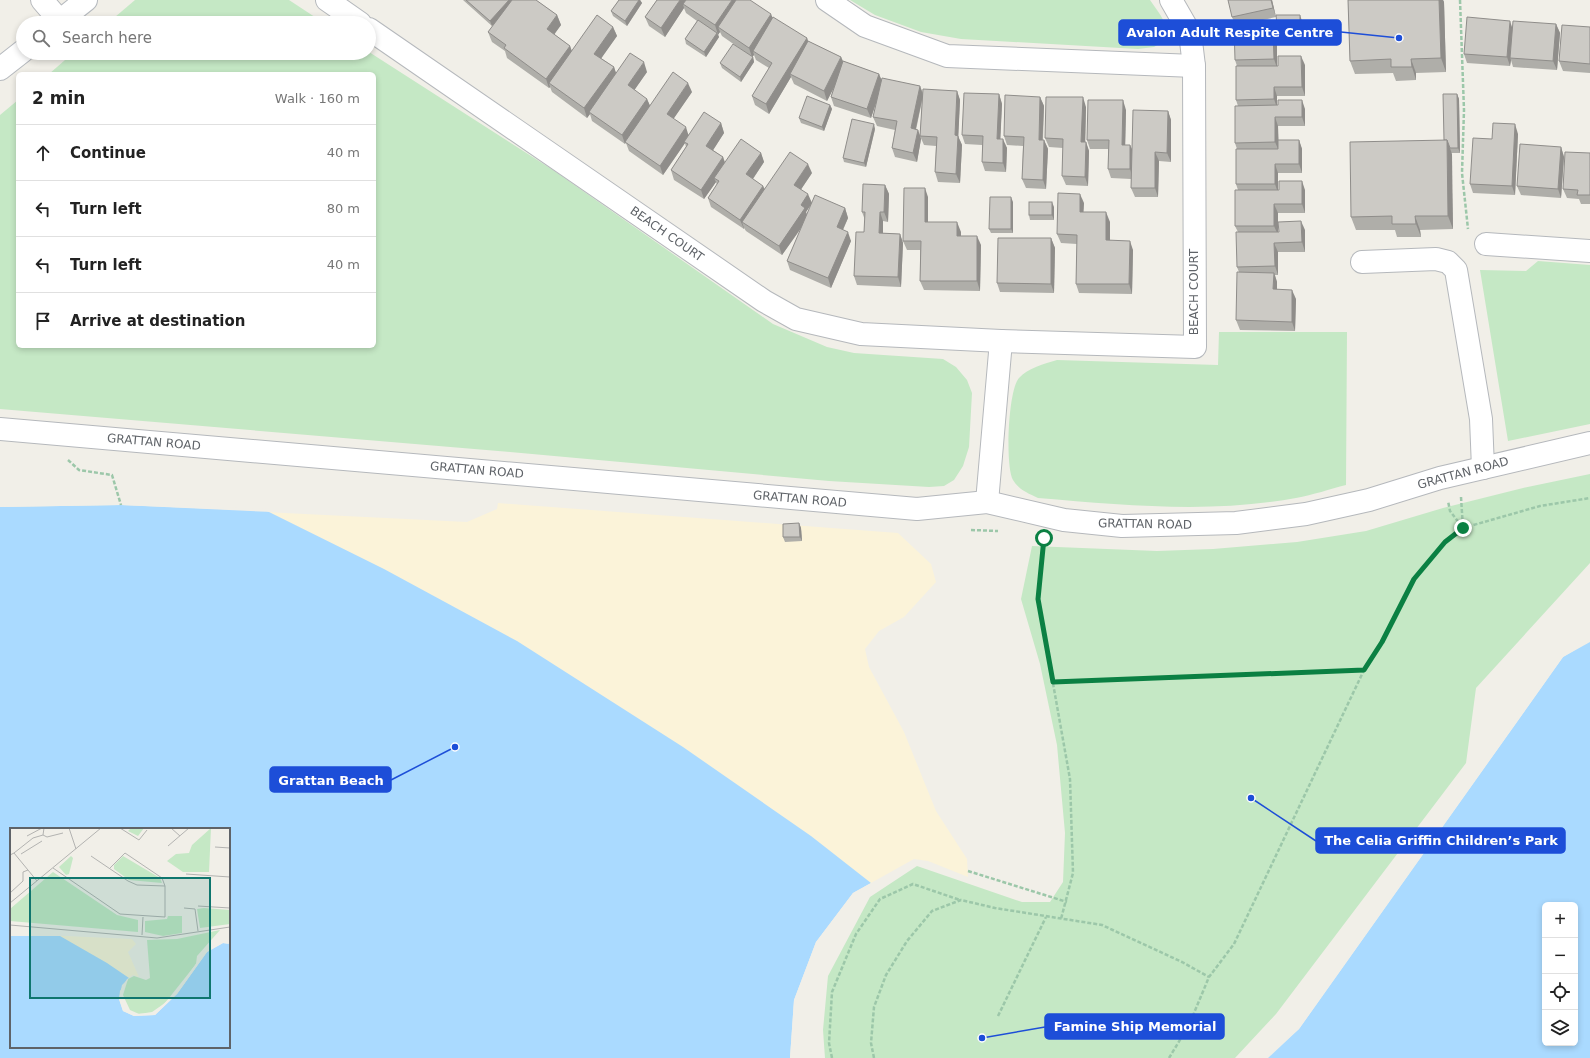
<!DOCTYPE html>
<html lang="en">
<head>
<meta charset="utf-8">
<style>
	:root { --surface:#fff; --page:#f6f6f6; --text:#222; --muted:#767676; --line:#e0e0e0 }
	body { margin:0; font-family:"DejaVu Sans",sans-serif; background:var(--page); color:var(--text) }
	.controls { position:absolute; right:12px; bottom:12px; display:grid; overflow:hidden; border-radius:6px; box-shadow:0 2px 6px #0003 }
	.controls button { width:36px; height:36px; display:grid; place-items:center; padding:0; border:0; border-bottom:1px solid var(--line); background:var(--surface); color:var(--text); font:20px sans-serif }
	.stop { position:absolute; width:12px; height:12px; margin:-9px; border:3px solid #0b8043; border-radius:50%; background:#fff }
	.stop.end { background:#0b8043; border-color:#fff; box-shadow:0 1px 4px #0008 }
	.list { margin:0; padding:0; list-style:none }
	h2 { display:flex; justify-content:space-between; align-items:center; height:52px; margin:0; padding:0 16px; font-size:17px }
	h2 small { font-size:13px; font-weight:400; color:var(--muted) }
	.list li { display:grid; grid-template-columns:26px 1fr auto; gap:12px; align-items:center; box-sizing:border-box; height:56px; padding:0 16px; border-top:1px solid var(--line) }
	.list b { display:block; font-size:15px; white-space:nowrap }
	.list em { font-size:13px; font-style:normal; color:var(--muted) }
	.icon { flex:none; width:22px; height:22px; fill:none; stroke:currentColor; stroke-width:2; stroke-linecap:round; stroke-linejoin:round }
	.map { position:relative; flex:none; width:1590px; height:1058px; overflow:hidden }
	.search { position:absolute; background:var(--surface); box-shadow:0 2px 6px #0003; left:16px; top:16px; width:360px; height:44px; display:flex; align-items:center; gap:10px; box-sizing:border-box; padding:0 14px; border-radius:22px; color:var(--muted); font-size:15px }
	.panel { position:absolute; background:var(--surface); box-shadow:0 2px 6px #0003; left:16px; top:72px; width:360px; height:276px; border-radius:6px }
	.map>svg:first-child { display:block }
	.green { fill:#c5e8c5 }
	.sand { fill:#fbf3d9 }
	.water { fill:#aadaff; fill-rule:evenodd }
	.pier { fill:#f1efe8 }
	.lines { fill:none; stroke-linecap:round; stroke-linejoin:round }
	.street-casing { stroke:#b5b8bc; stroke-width:24 }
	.secondary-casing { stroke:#b6babf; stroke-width:24 }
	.path { stroke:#9cc7a9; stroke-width:2.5; stroke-dasharray:4 2; stroke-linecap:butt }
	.street { stroke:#fff; stroke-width:22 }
	.secondary { stroke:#fff; stroke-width:22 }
	.wall { fill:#afaea9 }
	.shaded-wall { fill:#8f8d8a }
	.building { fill:#cccac5; stroke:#8f8d8a }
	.route { stroke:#0b8043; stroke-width:5 }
	.labels { text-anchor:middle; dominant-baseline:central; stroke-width:3.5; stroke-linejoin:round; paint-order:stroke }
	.street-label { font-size:12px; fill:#5f6368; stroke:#fff }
	.inset-road { fill:none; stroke:#b3b3b1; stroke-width:1 }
	.view { fill:#0f766e; fill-opacity:0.15; stroke:#0f766e; stroke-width:2 }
	.inset-edge { fill:none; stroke:#5f6368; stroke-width:2 }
	.leader { fill:none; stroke:#1d4ed8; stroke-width:1.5 }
	.callout-dot { fill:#1d4ed8; stroke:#fff; stroke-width:1.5 }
	.callout { fill:#1d4ed8; stroke:#1d4ed8; stroke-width:1.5 }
	.callout-label { font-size:13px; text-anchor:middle; font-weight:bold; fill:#fff }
</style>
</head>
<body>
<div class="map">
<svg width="1590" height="1058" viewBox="0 0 1590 1058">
	<rect width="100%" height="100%" fill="#f1efe8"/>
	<g class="green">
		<polygon points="135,0 289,0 324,23 108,23"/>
		<path d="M850 0H1150C1160 15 1169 22 1164 41L1154 47 1138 49 961 39 921 32 875 15Z"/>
		<polygon points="369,52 553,170 773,324 827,347 854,353 943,359 956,367 967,380 972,393 969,447 963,466 954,480 944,486 929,487 829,481 510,452 0,409 0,115 18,100 18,346 374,346 374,74 49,74 73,53"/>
		<polygon points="1538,261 1590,265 1590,424 1508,441 1480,270 1526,271"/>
		<path d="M1219 332H1347L1346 485C1330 489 1313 495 1296 498 1210 514 1124 505 1038 498 1028 493 1019 490 1013 480 1005 467 1008 390 1019 378 1028 368 1044 364 1057 360L1218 365Z"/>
		<polygon points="1590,474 1590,563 1476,688 1466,763 1276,1014 1235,1058 825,1058 823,1030 828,976 870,897 917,866 1022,902 1050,902 1063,882 1065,833 1057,745 1040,664 1021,599 1032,546 1157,551 1213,549 1297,542 1366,531 1443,508 1523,488"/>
	</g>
	<polygon class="sand" points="498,503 898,533 931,564 936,582 904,617 879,631 865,649 869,667 904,732 936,811 967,859 968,877 928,861 914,859 853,893 0,507 121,505 467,522 497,509"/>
	<g class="water">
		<path d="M121 505 267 511 384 569 517 641 683 747 811 836 871 883 853 893 816 942 794 1000 790 1058H0V507ZM11 829H229V1047H11Z"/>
		<path d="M1590 642V1058H1268L1299 1029 1563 657ZM1545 905H1575V1043H1545Z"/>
	</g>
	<g class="pier">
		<polygon points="121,503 267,509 272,512 121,505 0,507 0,505"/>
		<polygon points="1590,640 1590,641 1563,657 1299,1029 1266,1058 1298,1028 1562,656"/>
		<polygon points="871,883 872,885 854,894 817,943 796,1001 792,1058 790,1058 794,1000 816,942 853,893"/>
	</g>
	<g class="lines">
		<defs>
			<g id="street">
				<polyline points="42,0 60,21"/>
				<polyline points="327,0 360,23"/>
				<polyline points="827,0 865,26 947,56 1194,66"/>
				<polyline points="369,29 764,301 796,319 861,334 1001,341 1195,347 1194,66 1190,33 1171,0"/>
				<polyline points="1486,244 1590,251"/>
				<polyline points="1362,262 1436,259 1448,262 1456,270 1481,419 1483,468"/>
				<polyline points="0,429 917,509 987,502 1064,520 1122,526 1236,523 1306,514 1369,500 1440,478 1590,443"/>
				<polyline points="987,502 1001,341"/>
			</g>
			<g id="secondary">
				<polyline points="57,23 86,0"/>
				<polyline points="0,69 23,51"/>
			</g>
		</defs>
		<use href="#street" class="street-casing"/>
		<use href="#secondary" class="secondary-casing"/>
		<g class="path">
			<polyline points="1460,0 1464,110 1462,173 1468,229"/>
			<polyline points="68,460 79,470 112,475 121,505"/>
			<polyline points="1461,497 1463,528 1540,506 1590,498"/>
			<polyline points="971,530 998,531"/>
			<polyline points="1044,541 1038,599 1070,779 1073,873 1061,919"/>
			<polyline points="1053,682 1364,670"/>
			<polyline points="968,871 1067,902"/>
			<polyline points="998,1016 1046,917"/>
			<polyline points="832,1058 829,1043 832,992 856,934 880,899 913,884 960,900"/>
			<polyline points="874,1058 871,1043 874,1007 886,975 907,941 932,911 961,900 995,908 1102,925 1182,962 1209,977"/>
			<polyline points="1169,1058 1189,1025 1209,977 1234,944 1364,670 1382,641 1414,579 1445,542 1463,528 1450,511 1448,501"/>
		</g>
		<use href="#street" class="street"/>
		<use href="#secondary" class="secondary"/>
	</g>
	<g class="wall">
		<polygon points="463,0 536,0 557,15 561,25 554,34 570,46 572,51 613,27 617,36 601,58 614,67 616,73 647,72 634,90 647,99 650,106 692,92 673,119 689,135 721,123 724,133 713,150 723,157 725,162 761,153 764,162 753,179 763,186 765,189 812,173 801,189 812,203 806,212 807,215 845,208 848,218 843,230 851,241 831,288 790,270 787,261 802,227 782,255 746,231 744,228 744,229 711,207 708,198 717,185 716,182 704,199 674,180 671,170 686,147 685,143 663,175 629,151 626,143 625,144 592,121 590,114 587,118 552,92 550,87 549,88 507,58 505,51 492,42 488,32 496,21 492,26"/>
		<polygon points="619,0 640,0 642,3 627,26 613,16 611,11"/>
		<polygon points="657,0 773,18 807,38 808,41 841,57 843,61 879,74 881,80 920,86 923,93 957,91 960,100 958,136 962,145 960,183 938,182 935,172 936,146 924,145 920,136 922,101 916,130 918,130 921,139 917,162 895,157 892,148 895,130 877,126 873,117 877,99 871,118 834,106 831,97 833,89 827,101 794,84 791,77 769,114 755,105 752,96 769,68 756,60 754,55 752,57 722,36 720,32 718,34 719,37 706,57 686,44 685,39 697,21 686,13 684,8 665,37 649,26 645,17"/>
		<polygon points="1272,0 1276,17 1236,26 1303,24 1304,43 1277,43 1277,66 1305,65 1305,96 1277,96 1277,105 1305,109 1305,126 1278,126 1278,140 1299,140 1302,149 1302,173 1278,173 1278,190 1305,190 1305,213 1278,213 1278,232 1305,230 1305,252 1278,252 1278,275 1275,275 1277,282 1277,289 1296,299 1295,331 1240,330 1236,320 1239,272 1237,267 1238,232 1235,226 1238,190 1236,184 1237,149 1235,143 1238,106 1236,100 1237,66 1235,60 1236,26 1232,17"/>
		<polygon points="1348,0 1443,0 1444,2 1446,72 1416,73 1416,80 1396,81 1393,73 1355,74 1350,61"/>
		<polygon points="1556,24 1560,33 1557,70 1513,67 1511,60 1510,66 1467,63 1464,54 1512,28"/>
		<polygon points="1590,27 1590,73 1563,71 1559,61"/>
		<polygon points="753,57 754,62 741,82 722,68 720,63"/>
		<polygon points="999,94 1002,104 1000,139 1007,148 1006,172 985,171 982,162 982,145 965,144 962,135"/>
		<polygon points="1457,94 1459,99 1460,153 1451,153 1453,229 1420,230 1421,237 1397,237 1395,230 1356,230 1351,217 1444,140"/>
		<polygon points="1040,97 1044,106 1043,140 1044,140 1048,149 1046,189 1026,188 1022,179 1023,146 1007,145 1004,136"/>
		<polygon points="830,105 832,109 824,131 801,123 799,118"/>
		<polygon points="1086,107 1085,142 1086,142 1089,151 1088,186 1066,185 1062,176 1063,148 1049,147 1045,138"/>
		<polygon points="1126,110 1125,145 1130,145 1132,149 1168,111 1171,120 1171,162 1159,161 1158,197 1135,197 1131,188 1131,179 1111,178 1108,169 1108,149 1090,149 1087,140"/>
		<polygon points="875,129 866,167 844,162 843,158"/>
		<polygon points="1518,134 1515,195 1473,193 1470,184 1492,139"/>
		<polygon points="1561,147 1564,157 1561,198 1521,195 1517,186"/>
		<polygon points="1590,153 1590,204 1581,204 1579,199 1567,198 1563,189"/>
		<polygon points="885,185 889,194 888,222 883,221 883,233 900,234 903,243 901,287 857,285 854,276 864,232 865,220 862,212"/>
		<polygon points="928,197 928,222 961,232 961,236 981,245 980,291 924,290 920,281 920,250 907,250 903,241"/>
		<polygon points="1013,202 1013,233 991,233 989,229"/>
		<polygon points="1084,203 1083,212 1110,222 1110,240 1133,250 1132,294 1079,293 1076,284 1077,244 1061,243 1057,234"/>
		<polygon points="1054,207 1054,220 1030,220 1029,215"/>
		<polygon points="1051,238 1055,248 1054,293 1000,292 997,283"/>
		<polygon points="799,523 801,528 802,541 785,542 783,537"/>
	</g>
	<g class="shaded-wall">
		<polygon points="509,0 515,0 492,26 490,21"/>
		<polygon points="639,0 640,0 642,3 627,26 625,21"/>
		<polygon points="680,0 690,0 683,4 684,8 665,37 661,28"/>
		<polygon points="732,0 741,0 718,27 720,32 718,35 715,25"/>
		<polygon points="1271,0 1272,0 1276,17 1273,8"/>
		<polygon points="1439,0 1443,0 1444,2 1446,72 1441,58"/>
		<polygon points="771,14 775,23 753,51 754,55 752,57 749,48"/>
		<polygon points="557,15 561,25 551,39 547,29"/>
		<polygon points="1300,15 1303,24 1304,43 1300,34"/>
		<polygon points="1510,21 1513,30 1510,58 1511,60 1510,66 1507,57"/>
		<polygon points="1556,24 1560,33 1557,70 1553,61"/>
		<polygon points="613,27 617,36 598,63 594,54"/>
		<polygon points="717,33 719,37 706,57 704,52"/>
		<polygon points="1273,34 1277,43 1277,68 1274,59"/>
		<polygon points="807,38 810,47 790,74 791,77 769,114 766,104"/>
		<polygon points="570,46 573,55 549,83 550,87 549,88 546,79"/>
		<polygon points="1301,56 1305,65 1305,96 1302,87"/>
		<polygon points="753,57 754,62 741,82 740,77"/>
		<polygon points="841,57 845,66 827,101 824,91"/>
		<polygon points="1411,59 1416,73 1416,80 1412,67"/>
		<polygon points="644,62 647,72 631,95 628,85"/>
		<polygon points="614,67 617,76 589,112 590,114 587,118 584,108"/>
		<polygon points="879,74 883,83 871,118 867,109"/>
		<polygon points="688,83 692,92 670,124 667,114"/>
		<polygon points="920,86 923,95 914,137 911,128"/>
		<polygon points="1274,87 1277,96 1277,108 1274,99"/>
		<polygon points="957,91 960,100 958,144 955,135"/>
		<polygon points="999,94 1002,104 1000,148 997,139"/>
		<polygon points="1457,94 1459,99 1460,153 1458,148"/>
		<polygon points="1040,97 1044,106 1042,149 1039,140"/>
		<polygon points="1083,97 1086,107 1085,151 1081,142"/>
		<polygon points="647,99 651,108 625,142 625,144 622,135"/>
		<polygon points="1123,100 1126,110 1125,154 1122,145"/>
		<polygon points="1302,100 1305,109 1305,126 1302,117"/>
		<polygon points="830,105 832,109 824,131 822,127"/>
		<polygon points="1168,111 1171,120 1171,162 1167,153"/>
		<polygon points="1275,117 1278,126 1279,151 1275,142"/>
		<polygon points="721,123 724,133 710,155 706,146"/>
		<polygon points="874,124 875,129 866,167 864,163"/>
		<polygon points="1515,124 1518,134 1515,195 1512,186"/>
		<polygon points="686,127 689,137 684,142 685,143 663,175 660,166"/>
		<polygon points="918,130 921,139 917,162 913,153"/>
		<polygon points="958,136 962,145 960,183 956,174"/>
		<polygon points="1003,139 1007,148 1006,172 1003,163"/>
		<polygon points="1044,140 1048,149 1046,189 1043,180"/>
		<polygon points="1299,140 1302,149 1302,173 1299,164"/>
		<polygon points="1447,140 1452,154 1453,229 1448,216"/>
		<polygon points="1086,142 1089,151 1088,186 1085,177"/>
		<polygon points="1130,145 1134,154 1133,179 1130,169"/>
		<polygon points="1561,147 1564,157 1561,198 1558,189"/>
		<polygon points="1155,152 1159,161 1158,197 1155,188"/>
		<polygon points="761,153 764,162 750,183 746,174"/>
		<polygon points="723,157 726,167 714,178 716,182 704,199 701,190"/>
		<polygon points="808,164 812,173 798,194 794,185"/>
		<polygon points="1275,164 1278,173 1278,193 1275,184"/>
		<polygon points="1302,181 1305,190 1305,213 1302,204"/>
		<polygon points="885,185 889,194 888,222 884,212"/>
		<polygon points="763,186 767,195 742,222 744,228 744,229 740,220"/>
		<polygon points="925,188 928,197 928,232 925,222"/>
		<polygon points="808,194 812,203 806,212 808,218 782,255 779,246 801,205"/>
		<polygon points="1080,194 1084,203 1083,221 1080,212"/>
		<polygon points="1011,197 1013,202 1013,233 1011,229"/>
		<polygon points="1052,202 1054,207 1054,220 1052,215"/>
		<polygon points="1274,204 1278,213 1278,235 1274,226"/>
		<polygon points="845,208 848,218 840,236 837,227"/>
		<polygon points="880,212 883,221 883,242 879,233"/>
		<polygon points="1106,212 1110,222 1110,249 1106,240"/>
		<polygon points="1415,216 1420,230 1421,237 1416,224"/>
		<polygon points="1301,221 1305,230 1305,252 1302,242"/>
		<polygon points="957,222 961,232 961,245 957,236"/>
		<polygon points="848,232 851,241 831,288 828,278"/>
		<polygon points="900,234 903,243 901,287 898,277"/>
		<polygon points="977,236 981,245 980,291 977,281"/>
		<polygon points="1051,238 1055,248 1054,293 1051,284"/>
		<polygon points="1130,241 1133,250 1132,294 1129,284"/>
		<polygon points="1274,243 1278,252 1278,275 1275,266"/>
		<polygon points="1274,273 1277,282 1277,298 1273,289"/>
		<polygon points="1292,290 1296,299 1295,331 1292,322"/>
		<polygon points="799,523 801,528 802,541 800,537"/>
	</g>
	<g class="building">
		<polygon points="466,0 509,0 490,21"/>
		<polygon points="512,0 536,0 557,15 547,29 570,46 546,79 504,48 506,45 488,32"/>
		<polygon points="619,0 639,0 625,21 611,11"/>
		<polygon points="657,0 680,0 661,28 645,17"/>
		<polygon points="686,0 732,0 715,25 683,4"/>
		<polygon points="736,0 750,0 771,14 749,48 718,27"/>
		<polygon points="1228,0 1271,0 1273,8 1232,17"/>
		<polygon points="1348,0 1439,0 1441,58 1411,59 1412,67 1391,67 1391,59 1350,61"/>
		<polygon points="597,15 613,27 594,54 614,67 584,108 549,83"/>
		<polygon points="1276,15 1300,15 1300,34 1273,34 1274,59 1235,60 1234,26 1277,25"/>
		<polygon points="773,17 807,38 766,104 752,96 772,63 753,51"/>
		<polygon points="1467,17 1510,21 1507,57 1464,54"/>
		<polygon points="698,20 717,33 704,52 685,39"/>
		<polygon points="1513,21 1556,24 1553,61 1510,58"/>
		<polygon points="1562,25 1590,27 1590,64 1559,61"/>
		<polygon points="808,41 841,57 824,91 790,74"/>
		<polygon points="733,44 753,57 740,77 720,63"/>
		<polygon points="630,53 644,62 628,85 647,99 622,135 589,112"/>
		<polygon points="1278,56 1301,56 1302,87 1274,87 1274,99 1236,100 1236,66 1278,66"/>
		<polygon points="843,61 879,74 867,109 831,97"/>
		<polygon points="673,72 688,83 667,114 686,127 660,166 625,142"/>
		<polygon points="882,78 920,86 911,128 918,130 913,153 892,148 897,121 873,117"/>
		<polygon points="923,89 957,91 955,135 958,136 956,174 935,172 937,137 920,136"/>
		<polygon points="964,93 999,94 997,139 1003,139 1003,163 982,162 983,136 962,135"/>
		<polygon points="1443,94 1457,94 1458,148 1450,148 1447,140 1444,140"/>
		<polygon points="1005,95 1040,97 1039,140 1044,140 1043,180 1022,179 1024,137 1004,136"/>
		<polygon points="807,96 830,105 822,127 799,118"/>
		<polygon points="1046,97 1083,97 1081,142 1086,142 1085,177 1062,176 1063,139 1045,138"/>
		<polygon points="1088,100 1123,100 1122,145 1130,145 1130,169 1108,169 1109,140 1087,140"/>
		<polygon points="1278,100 1302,100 1302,117 1275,117 1275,142 1235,143 1235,106 1278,105"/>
		<polygon points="1133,110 1168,111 1167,153 1155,152 1155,188 1131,188"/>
		<polygon points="704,112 721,123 706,146 723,157 701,190 671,170 688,144 684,142"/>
		<polygon points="852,119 874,124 864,163 843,158"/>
		<polygon points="1493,123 1515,124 1512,186 1470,184 1473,138 1492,139"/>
		<polygon points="741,139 761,153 746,174 763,186 740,220 708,198 719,181 714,178"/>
		<polygon points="1278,140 1299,140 1299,164 1275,164 1275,184 1236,184 1236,149 1278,149"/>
		<polygon points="1447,140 1448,216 1415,216 1416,224 1392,224 1392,216 1351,217 1350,142"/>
		<polygon points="1520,144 1561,147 1558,189 1517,186"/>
		<polygon points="790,152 808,164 794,185 808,194 801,205 805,208 779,246 742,222"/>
		<polygon points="1565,152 1590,153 1590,195 1577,195 1578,190 1563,189"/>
		<polygon points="1279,181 1302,181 1302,204 1274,204 1274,226 1235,226 1235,190 1279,190"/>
		<polygon points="863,184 885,185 884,212 880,212 879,233 900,234 898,277 854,276 856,232 864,232 865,212 862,212"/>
		<polygon points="904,188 925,188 925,222 957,222 957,236 977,236 977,281 920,281 921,241 903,241"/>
		<polygon points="1058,193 1080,194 1080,212 1106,212 1106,240 1130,241 1129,284 1076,284 1077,235 1057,234"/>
		<polygon points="815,195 845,208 837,227 848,232 828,278 787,261"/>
		<polygon points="990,197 1011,197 1011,229 989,229"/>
		<rect x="1029" y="202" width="23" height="13"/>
		<polygon points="1301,221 1302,242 1274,243 1275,266 1237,267 1236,232 1279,232 1278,222"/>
		<polygon points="998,238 1051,238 1051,284 997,283"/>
		<polygon points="1237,272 1274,273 1273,289 1292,290 1292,322 1236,320"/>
		<polygon points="799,523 800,537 783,537 783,524"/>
	</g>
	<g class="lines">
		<polyline class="route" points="1044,538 1038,599 1053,682 1364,670 1382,642 1414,579 1445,542 1463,528"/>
	</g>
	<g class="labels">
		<g class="street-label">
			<text transform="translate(667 234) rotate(35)">BEACH COURT</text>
			<text transform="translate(1194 292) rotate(-90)">BEACH COURT</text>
			<text transform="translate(154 442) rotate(5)">GRATTAN ROAD</text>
			<text transform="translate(477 470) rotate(5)">GRATTAN ROAD</text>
			<text transform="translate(1463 473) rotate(-15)">GRATTAN ROAD</text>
			<text transform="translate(800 499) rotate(5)">GRATTAN ROAD</text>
			<text transform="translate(1145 524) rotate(1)">GRATTAN ROAD</text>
		</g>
	</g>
	<g transform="translate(10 828)">
		<rect width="220" height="220" fill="#f1efe8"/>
		<path d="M121 0H134L128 8 118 3ZM201 0 199 44H173L157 33 166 26 179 25 182 17ZM61 28 63 30 59 46 56 47 49 39ZM113 28 150 50 152 55 119 52 104 41V37ZM43 44 107 87 128 92V104L0 93V81ZM194 80 220 82V96L190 100 187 81ZM158 88H172V105L153 108 135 104V93L157 91ZM210 102 187 128 186 136 155 175 142 184 129 186 120 182 113 167 118 151 124 148 136 152 140 150 137 112 167 111Z" fill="#c5e8c5"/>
		<path d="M34 107 122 111 126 116 118 124 129 149 123 147 117 151 0 108Z" fill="#fbf3d9"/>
		<path d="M0 108H50L97 135 119 150 112 157 109 171 113 183 124 188 145 187 167 166 197 124 213 115 220 116V220H0Z" fill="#aadaff"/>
		<path d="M34 105 55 108H0V106ZM212 113 220 116 213 115 197 124 167 166 145 187 124 188 113 183 109 171 110 163 117 151 119 150 114 158 111 171 115 181 124 186 144 185 165 165 195 123Z" fill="#f1efe8"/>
		<path class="inset-road" d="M59 0 66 21M110 0 129 12 137 2M161 0 170 8M33 7 37 9 53 5M17 8 32 0M158 18 179 0M205 19 220 20M4 25 23 10 33 7 34 0M11 26 32 13M0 27 4 25 27 53M81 28 118 53 127 57 155 58M43 40 110 86 155 89V58L152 50 115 25 100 40M176 46 220 49M0 65 13 53V44L18 42M0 75 91 0M188 78 220 80M174 80 185 81 188 103M0 97 147 110 220 99M132 107 133 89"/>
		<path class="view" d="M20 50H200V170H20Z"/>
		<rect width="220" height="220" class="inset-edge"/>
	</g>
	<path class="leader" d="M1399 38L1341 32M455 747L391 780M1251 798L1316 841M982 1038L1045 1027"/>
	<g class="callout-dot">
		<circle cx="1399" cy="38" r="4"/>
		<circle cx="455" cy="747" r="4"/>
		<circle cx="1251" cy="798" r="4"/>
		<circle cx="982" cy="1038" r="4"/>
	</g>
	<g class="callout">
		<rect x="1119" y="20" width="222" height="25" rx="4"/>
		<rect x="270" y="767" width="121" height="25" rx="4"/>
		<rect x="1316" y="828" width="249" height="25" rx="4"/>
		<rect x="1045" y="1014" width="179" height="25" rx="4"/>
	</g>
	<g class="callout-label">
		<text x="1230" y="37">Avalon Adult Respite Centre</text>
		<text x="331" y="785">Grattan Beach</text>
		<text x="1441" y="845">The Celia Griffin Children’s Park</text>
		<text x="1135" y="1031">Famine Ship Memorial</text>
	</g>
</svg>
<div class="controls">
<button>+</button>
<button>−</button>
<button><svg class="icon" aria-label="locate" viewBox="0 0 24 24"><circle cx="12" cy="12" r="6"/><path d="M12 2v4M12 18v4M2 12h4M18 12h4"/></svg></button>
<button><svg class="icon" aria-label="layers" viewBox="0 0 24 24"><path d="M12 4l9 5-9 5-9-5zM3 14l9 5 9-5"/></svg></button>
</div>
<div class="stop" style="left:1044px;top:538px"></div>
<div class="stop end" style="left:1463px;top:528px"></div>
<div class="search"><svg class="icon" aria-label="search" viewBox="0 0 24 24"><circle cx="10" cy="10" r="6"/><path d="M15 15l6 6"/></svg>Search here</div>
<section class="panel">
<h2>2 min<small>Walk · 160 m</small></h2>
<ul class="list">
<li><svg class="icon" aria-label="ahead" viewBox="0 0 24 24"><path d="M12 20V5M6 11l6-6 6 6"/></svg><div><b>Continue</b></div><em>40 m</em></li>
<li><svg class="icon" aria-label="left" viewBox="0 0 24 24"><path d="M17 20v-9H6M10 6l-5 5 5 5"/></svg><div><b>Turn left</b></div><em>80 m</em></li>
<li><svg class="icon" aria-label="left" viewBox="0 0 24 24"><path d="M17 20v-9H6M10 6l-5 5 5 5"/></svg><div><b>Turn left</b></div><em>40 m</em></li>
<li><svg class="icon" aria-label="arrive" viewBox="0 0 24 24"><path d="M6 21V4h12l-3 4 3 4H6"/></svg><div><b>Arrive at destination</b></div></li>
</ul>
</section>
</div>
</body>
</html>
